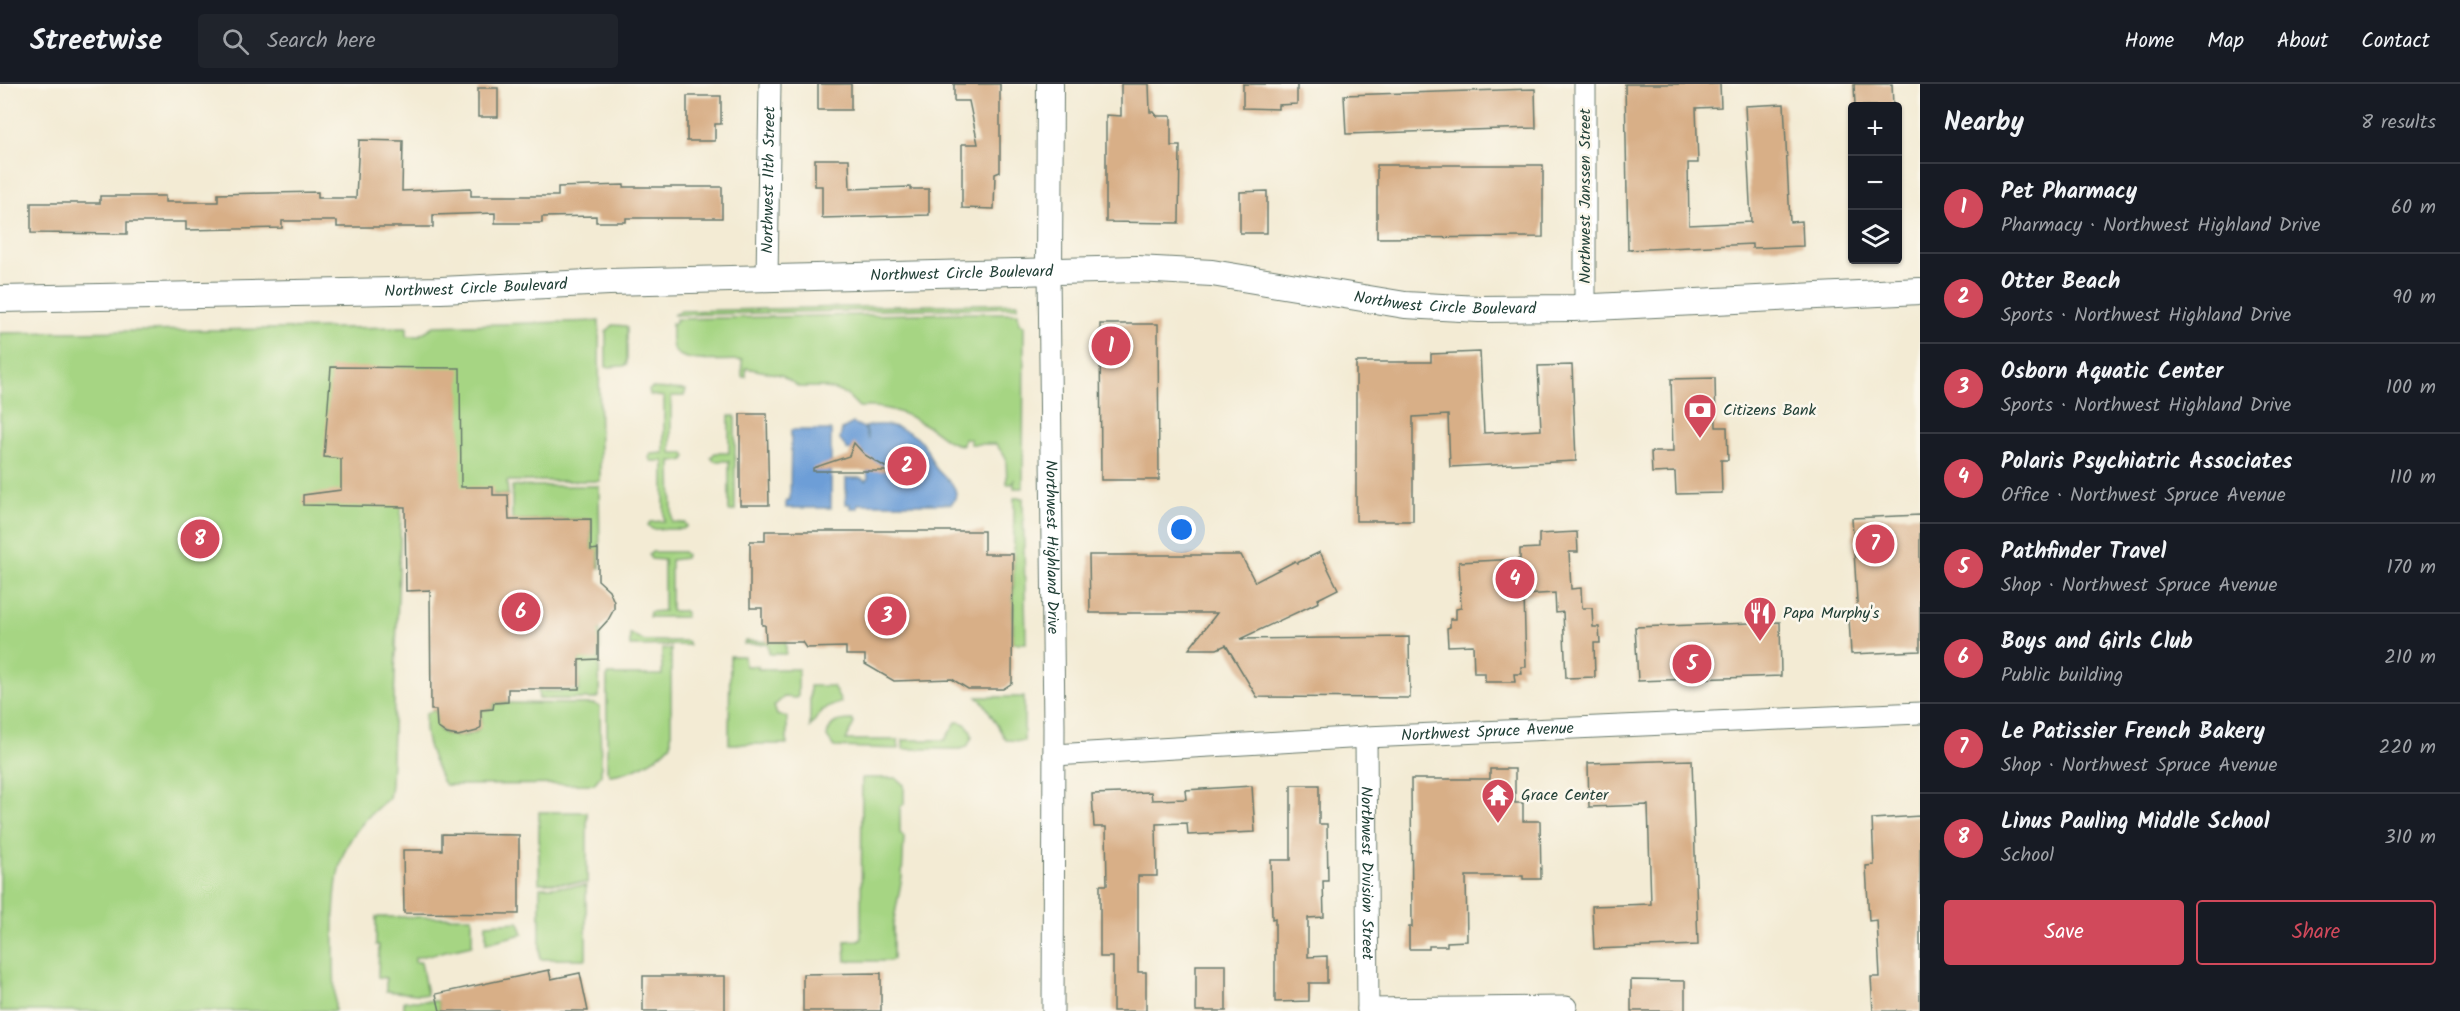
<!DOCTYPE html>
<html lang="en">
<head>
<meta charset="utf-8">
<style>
	:root { --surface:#171b24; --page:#20242c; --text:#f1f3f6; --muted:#9ea1a6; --line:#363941; --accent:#d1495b }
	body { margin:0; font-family:Kalam,sans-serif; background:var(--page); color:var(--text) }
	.controls { position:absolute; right:18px; top:18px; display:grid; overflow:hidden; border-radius:6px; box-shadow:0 2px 4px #0004 }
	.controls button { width:54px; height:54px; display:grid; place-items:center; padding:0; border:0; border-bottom:2px solid var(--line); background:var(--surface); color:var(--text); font:30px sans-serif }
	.you { position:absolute; left:1182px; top:446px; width:21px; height:21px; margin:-15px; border:4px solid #fff; border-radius:50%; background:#1a73e8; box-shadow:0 0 0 9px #1a73e833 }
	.badge { display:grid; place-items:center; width:39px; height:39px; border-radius:50%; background:var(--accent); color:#fff; font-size:20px; font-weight:700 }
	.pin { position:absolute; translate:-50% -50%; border:3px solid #fff; box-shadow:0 2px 6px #0006 }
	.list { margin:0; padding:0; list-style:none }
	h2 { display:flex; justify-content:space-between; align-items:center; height:78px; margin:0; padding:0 24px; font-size:26px }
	h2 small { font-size:20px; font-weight:400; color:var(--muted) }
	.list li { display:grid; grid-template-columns:39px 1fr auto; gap:18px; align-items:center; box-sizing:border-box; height:90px; padding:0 24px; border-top:2px solid var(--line) }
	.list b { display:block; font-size:22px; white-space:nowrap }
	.list p { margin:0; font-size:20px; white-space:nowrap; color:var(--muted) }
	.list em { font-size:20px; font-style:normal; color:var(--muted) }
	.actions { display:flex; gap:12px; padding:18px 24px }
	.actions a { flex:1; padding:14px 0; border:2px solid var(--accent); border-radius:6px; text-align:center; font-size:21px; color:var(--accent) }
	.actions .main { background:var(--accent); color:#fff }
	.icon { flex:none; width:33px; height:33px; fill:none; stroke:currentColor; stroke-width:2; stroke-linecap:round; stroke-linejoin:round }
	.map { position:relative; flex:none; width:1920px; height:927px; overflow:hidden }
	header { display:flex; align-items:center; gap:36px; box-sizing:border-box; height:84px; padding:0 30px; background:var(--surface); border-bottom:2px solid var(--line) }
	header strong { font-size:28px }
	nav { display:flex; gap:33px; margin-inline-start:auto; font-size:21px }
	.search { width:420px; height:54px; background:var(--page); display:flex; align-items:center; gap:15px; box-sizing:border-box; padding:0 21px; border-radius:6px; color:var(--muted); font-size:22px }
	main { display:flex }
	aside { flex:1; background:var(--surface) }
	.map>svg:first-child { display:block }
	.green { fill:#a6d583; stroke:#62895c; stroke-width:1.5 }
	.water { fill:#6d9ed7; stroke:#466e86; stroke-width:1.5 }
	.building { fill:#d8af87 }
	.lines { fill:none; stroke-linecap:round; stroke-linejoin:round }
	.minor-casing { stroke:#697a6c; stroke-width:23 }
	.major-casing { stroke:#697a6c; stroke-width:28 }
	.minor { stroke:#fff; stroke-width:21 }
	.major { stroke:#fff; stroke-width:26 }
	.labels { text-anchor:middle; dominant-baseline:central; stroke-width:5; stroke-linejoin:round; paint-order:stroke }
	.street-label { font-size:16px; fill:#1f3d34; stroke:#fbf7ec }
	.poi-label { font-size:16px; fill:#1f3d34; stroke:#fbf7ec; text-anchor:start }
</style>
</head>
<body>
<header>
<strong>Streetwise</strong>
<div class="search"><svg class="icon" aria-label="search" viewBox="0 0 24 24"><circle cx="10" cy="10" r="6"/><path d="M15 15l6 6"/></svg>Search here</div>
<nav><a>Home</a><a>Map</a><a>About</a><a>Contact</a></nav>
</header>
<main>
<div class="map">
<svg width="1920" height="927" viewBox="0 0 1920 927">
	<rect width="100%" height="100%" fill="#fbf7ec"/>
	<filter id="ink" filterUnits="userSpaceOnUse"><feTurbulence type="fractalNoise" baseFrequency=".0167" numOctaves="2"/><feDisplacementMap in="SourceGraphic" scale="12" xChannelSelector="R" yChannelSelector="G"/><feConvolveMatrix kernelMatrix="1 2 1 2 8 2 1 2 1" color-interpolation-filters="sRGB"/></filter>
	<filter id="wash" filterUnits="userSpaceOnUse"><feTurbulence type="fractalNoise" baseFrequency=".008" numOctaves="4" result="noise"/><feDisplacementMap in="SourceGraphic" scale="24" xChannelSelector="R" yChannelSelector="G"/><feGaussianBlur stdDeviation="1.35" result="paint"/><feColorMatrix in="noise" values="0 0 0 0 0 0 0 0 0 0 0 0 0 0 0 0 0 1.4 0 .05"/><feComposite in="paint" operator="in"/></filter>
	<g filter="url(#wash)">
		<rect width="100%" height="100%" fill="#f3ebd4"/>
		<g class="green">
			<polygon points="1018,219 1018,223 673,231 681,227"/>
			<path d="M962 229H1018L1019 239 1024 241 1023 404H1014V395L1012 400H1007L1006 374 996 360H971L970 355 964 354 963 361C949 361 941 350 927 342 907 329 883 321 859 323L847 311 835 306 821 303H799L781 291 746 284V293H742V276C726 276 679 281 673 264 671 257 672 246 672 239H676V235Z"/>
			<path d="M599 237 600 397H507L508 411 405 403 406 293 391 700 389 714C371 728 351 749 343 771 329 809 335 884 335 927H0V249L407 243V252H418L434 242Z"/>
			<polygon points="613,241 626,242 627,244 627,280 624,282 606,283 606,248"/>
			<polygon points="652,304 686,306 684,312 671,312 671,369 684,369 686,373 683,377 671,377 672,438 685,439 687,442 683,445 652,445 648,441 650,438 664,437 664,377 651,377 649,374 651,370 664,369 664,313 650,311 649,306"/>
			<polygon points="729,332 735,332 735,427 729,427 729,377 714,377 711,373 715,369 729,369"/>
			<polygon points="512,402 599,402 600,484 598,484 597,466 591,466 591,435 512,436"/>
			<polygon points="1014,414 1023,414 1026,559 1013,559"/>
			<polygon points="652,468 683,468 686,471 685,474 671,476 671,527 684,527 686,530 685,533 649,533 650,528 664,527 664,476 651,475 649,471"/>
			<polygon points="598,541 600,541 599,613 593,615 539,615 538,607 579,607 579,576"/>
			<polygon points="630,550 645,557 687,557 689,561 630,562"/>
			<polygon points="745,557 786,558 786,570 769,570 768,560 744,560"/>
			<path d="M662 565H671V660C658 676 631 689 610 691L607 686V591H662Z"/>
			<polygon points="730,572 744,572 745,582 758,582 758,585 798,585 798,612 796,614 784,613 774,622 777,631 787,633 787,660 729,660"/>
			<polygon points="833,602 841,618 822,626 810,643 810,602"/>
			<polygon points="977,613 1024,613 1024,657 1006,656 984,619"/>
			<path d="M494 619 595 620 600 623 601 691 594 700 446 701 442 697C433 675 421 653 426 629L436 626C437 631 436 640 439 645 446 655 472 654 479 645 482 640 481 632 481 626L493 625Z"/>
			<path d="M852 636 854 639 846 656H898L899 665 834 663 827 653C829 637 839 636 852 636Z"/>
			<path d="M956 638C966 638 971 643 972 653L967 663 960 665H903V656H945Z"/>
			<polygon points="862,694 896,694 904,701 904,720 900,723 900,749 904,753 902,793 893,841 893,875 890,877 846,877 845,857 861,856"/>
			<rect x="539" y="728" width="48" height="71"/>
			<polygon points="586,802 586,875 540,875 540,803"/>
			<polygon points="376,833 472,833 472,861 415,874 415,878 421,878 427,911 386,907 386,894 378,893 379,861 376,861"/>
			<polygon points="519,838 523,850 486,859 486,840"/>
			<polygon points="404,917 438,917 440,927 404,927"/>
		</g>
		<g class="water">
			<path d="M853 339 864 344 869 356 865 343C887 336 916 346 927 366 930 372 932 378 935 383 943 395 966 404 951 420H858V424H850V420H846V394H861L866 397 868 394 866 374 863 368 848 366 840 356 842 345Z"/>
			<polygon points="791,346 831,346 831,424 786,424 786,416 790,416"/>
		</g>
		<g id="blocks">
			<g class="building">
				<rect x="818" y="0" width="33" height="26"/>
				<polygon points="954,0 1000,0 1000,88 995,90 994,125 962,124 962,60 978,60 969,17 954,17"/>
				<polygon points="1121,0 1149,0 1150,28 1154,28 1157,32 1171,32 1171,62 1180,62 1179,139 1106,138 1106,31 1121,32"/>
				<polygon points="1243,0 1297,0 1297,20 1278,21 1278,25 1243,24"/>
				<polygon points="1625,0 1720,0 1721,23 1696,24 1698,79 1688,79 1689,141 1751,138 1745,22 1784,20 1790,138 1802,137 1803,162 1752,164 1752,160 1628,166"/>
				<polygon points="1854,0 1892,0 1893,22 1855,22"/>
				<rect x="478" y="4" width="20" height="29"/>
				<polygon points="1535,5 1536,44 1346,50 1344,11"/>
				<polygon points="687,12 721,12 721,40 715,40 715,57 687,57"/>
				<polygon points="359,56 403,57 402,107 471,104 471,112 558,112 558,103 624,101 624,103 722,103 722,134 626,134 626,138 596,138 596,132 542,133 542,139 495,139 495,129 433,131 433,143 337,143 337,137 282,137 282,144 186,146 186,138 127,138 127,150 31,149 31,119 100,119 100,112 165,112 165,118 218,118 218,110 318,108 318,114 356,114"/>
				<polygon points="815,75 849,75 850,105 910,103 910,105 929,105 929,131 822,134 822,102 815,102"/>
				<polygon points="1377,81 1543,81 1543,153 1377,154"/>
				<polygon points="1267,107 1267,149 1240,149 1240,108"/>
				<polygon points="1100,240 1158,240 1159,396 1101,396"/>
				<polygon points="1480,268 1484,349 1541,346 1538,282 1572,281 1576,377 1450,383 1448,331 1413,333 1413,437 1356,437 1356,278 1431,278 1431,270"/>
				<polygon points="331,283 460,284 461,403 493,403 493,411 508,411 509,436 591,435 591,466 598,465 598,496 609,506 614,518 614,525 608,536 598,547 598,575 579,576 579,605 508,605 508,618 494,619 493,625 481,626 481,643 477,647 458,652 447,650 437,643 436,626 431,626 430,506 406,507 405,423 303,421 303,411 341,406 341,375 324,373"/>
				<polygon points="1715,294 1716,343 1727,343 1728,376 1721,376 1722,409 1676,410 1675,388 1652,389 1651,368 1673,368 1671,295"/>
				<polygon points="740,330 767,330 769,421 740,421"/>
				<polygon points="854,359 865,371 892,387 813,387 813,384 849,372"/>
				<polygon points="1920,431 1920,567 1851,570 1849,534 1858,534 1852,434"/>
				<polygon points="765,447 984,447 984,470 1013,470 1012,599 1003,605 968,605 952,595 894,597 865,580 865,571 846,571 846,563 806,564 802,558 766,558 765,541 762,541 762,524 750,524 750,457 765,457"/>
				<polygon points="1577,448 1578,468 1569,468 1571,505 1581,504 1582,524 1592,524 1593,543 1599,543 1600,559 1594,559 1595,593 1566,594 1563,528 1556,529 1555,509 1524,511 1526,583 1521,583 1522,590 1514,590 1515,598 1485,598 1485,589 1474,589 1473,561 1448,562 1447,544 1450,543 1450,535 1456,535 1456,525 1461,524 1459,478 1520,475 1520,465 1539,464 1539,450"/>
				<polygon points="1320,468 1338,505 1318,515 1319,518 1240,555 1409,553 1410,614 1257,613 1226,561 1217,565 1189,565 1217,529 1090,529 1089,471 1241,471 1255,498 1295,477 1297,479"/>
				<polygon points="1780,538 1781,592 1638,597 1635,543"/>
				<polygon points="1692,676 1698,861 1594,865 1592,822 1651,820 1648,721 1589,723 1588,679"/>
				<polygon points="1490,685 1515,685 1515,719 1523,719 1523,737 1540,737 1541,795 1523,795 1523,792 1466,792 1467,857 1447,858 1447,862 1429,862 1429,865 1409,865 1409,843 1412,843 1411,695 1490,695"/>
				<polygon points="1291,701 1319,701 1319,740 1327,740 1328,797 1323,797 1324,833 1308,834 1308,873 1327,872 1327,899 1309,899 1309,917 1275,918 1275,834 1272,835 1271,776 1291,776"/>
				<polygon points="1252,702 1255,748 1188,751 1187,739 1156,740 1157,792 1138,792 1138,888 1146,888 1146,927 1113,927 1113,873 1100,873 1100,801 1107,801 1106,743 1094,743 1092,710 1151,708 1152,716 1186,715 1185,706"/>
				<polygon points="1920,732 1920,927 1873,927 1871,893 1880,893 1877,836 1869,837 1866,782 1874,781 1872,735"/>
				<polygon points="442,750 519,751 519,830 404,829 403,766 442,766"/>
				<rect x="1196" y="881" width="30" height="46"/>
				<polygon points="549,886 551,895 580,889 588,927 440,927 436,910"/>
				<polygon points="881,889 881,927 803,927 803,890"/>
				<rect x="643" y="892" width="82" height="35"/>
				<polygon points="1631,896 1685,897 1685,927 1631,927"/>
			</g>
		</g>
	</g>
	<g filter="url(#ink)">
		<use href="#blocks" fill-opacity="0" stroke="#697a6c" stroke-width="1.5"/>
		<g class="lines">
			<defs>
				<g id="minor">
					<path id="s1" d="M1049 187 1054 643 1053 927"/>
					<path id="s2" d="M767 194 770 0"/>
					<polyline points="1585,223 1585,0"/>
					<path id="s3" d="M1366 653 1368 927"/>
					<path id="s4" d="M1054 671 1366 653 1920 629"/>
					<polyline points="1368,925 1566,923"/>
				</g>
				<g id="major">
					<polyline points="1049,187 1050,0"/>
					<path id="s5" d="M0 215 441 206 609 198 1137 185 1212 189 1405 221 1479 225 1574 224 1920 207"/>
				</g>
			</defs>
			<use href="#minor" class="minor-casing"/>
			<use href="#major" class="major-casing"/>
			<use href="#minor" class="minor"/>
			<use href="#major" class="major"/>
		</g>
	</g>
	<defs>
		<symbol id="bank-pin" viewBox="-11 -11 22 30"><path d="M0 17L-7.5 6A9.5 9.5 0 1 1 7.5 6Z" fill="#d1495b" stroke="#fbf7ec"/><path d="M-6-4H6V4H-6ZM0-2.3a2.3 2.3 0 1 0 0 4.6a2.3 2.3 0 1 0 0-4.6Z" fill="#fff"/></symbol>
		<symbol id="restaurant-pin" viewBox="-11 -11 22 30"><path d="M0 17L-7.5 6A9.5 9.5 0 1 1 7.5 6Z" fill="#d1495b" stroke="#fbf7ec"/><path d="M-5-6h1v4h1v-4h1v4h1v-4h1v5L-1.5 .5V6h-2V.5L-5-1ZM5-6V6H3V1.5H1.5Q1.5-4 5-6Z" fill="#fff"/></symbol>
		<symbol id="temple-pin" viewBox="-11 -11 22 30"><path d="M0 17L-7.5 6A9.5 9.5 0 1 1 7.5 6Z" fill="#d1495b" stroke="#fbf7ec"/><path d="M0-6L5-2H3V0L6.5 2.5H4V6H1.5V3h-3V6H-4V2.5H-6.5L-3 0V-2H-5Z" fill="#fff"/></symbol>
	</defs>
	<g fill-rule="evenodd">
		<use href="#bank-pin" x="1681" y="307" width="38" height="52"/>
		<use href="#restaurant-pin" x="1741" y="510" width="38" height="52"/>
		<use href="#temple-pin" x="1479" y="692" width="38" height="52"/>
	</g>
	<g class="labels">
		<g class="street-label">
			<text stroke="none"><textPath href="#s2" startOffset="98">Northwest 11th Street</textPath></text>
			<text transform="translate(1585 112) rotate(-90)">Northwest Janssen Street</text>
			<text stroke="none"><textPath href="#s5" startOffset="962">Northwest Circle Boulevard</textPath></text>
			<text stroke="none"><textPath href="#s5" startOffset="476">Northwest Circle Boulevard</textPath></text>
			<text stroke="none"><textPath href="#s5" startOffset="1448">Northwest Circle Boulevard</textPath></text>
			<text stroke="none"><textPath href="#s1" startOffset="276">Northwest Highland Drive</textPath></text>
			<text stroke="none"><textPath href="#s4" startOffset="434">Northwest Spruce Avenue</textPath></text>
			<text stroke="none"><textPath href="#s3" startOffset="136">Northwest Division Street</textPath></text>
		</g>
		<g class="poi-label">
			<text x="1723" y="326">Citizens Bank</text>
			<text x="1783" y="529">Papa Murphy's</text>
			<text x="1521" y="711">Grace Center</text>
		</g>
	</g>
</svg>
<div class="controls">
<button>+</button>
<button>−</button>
<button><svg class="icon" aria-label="layers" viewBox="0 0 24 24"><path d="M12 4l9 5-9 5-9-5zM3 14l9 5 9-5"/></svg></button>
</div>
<div class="you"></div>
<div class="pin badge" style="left:1111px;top:262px">1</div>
<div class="pin badge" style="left:907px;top:382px">2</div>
<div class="pin badge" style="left:887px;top:532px">3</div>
<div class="pin badge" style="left:1515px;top:495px">4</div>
<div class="pin badge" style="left:1692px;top:580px">5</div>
<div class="pin badge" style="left:521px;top:528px">6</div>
<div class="pin badge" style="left:1875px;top:460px">7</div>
<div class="pin badge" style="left:200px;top:455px">8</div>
</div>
<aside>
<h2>Nearby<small>8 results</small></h2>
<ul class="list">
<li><span class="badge">1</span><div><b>Pet Pharmacy</b><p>Pharmacy · Northwest Highland Drive</p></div><em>60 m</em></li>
<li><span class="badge">2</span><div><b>Otter Beach</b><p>Sports · Northwest Highland Drive</p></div><em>90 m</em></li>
<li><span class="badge">3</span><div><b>Osborn Aquatic Center</b><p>Sports · Northwest Highland Drive</p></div><em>100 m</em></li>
<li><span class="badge">4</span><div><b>Polaris Psychiatric Associates</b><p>Office · Northwest Spruce Avenue</p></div><em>110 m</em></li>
<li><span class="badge">5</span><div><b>Pathfinder Travel</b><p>Shop · Northwest Spruce Avenue</p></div><em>170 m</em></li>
<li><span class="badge">6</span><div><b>Boys and Girls Club</b><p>Public building</p></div><em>210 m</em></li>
<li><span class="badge">7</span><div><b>Le Patissier French Bakery</b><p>Shop · Northwest Spruce Avenue</p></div><em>220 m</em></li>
<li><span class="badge">8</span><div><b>Linus Pauling Middle School</b><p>School</p></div><em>310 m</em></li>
</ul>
<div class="actions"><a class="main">Save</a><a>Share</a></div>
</aside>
</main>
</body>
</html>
